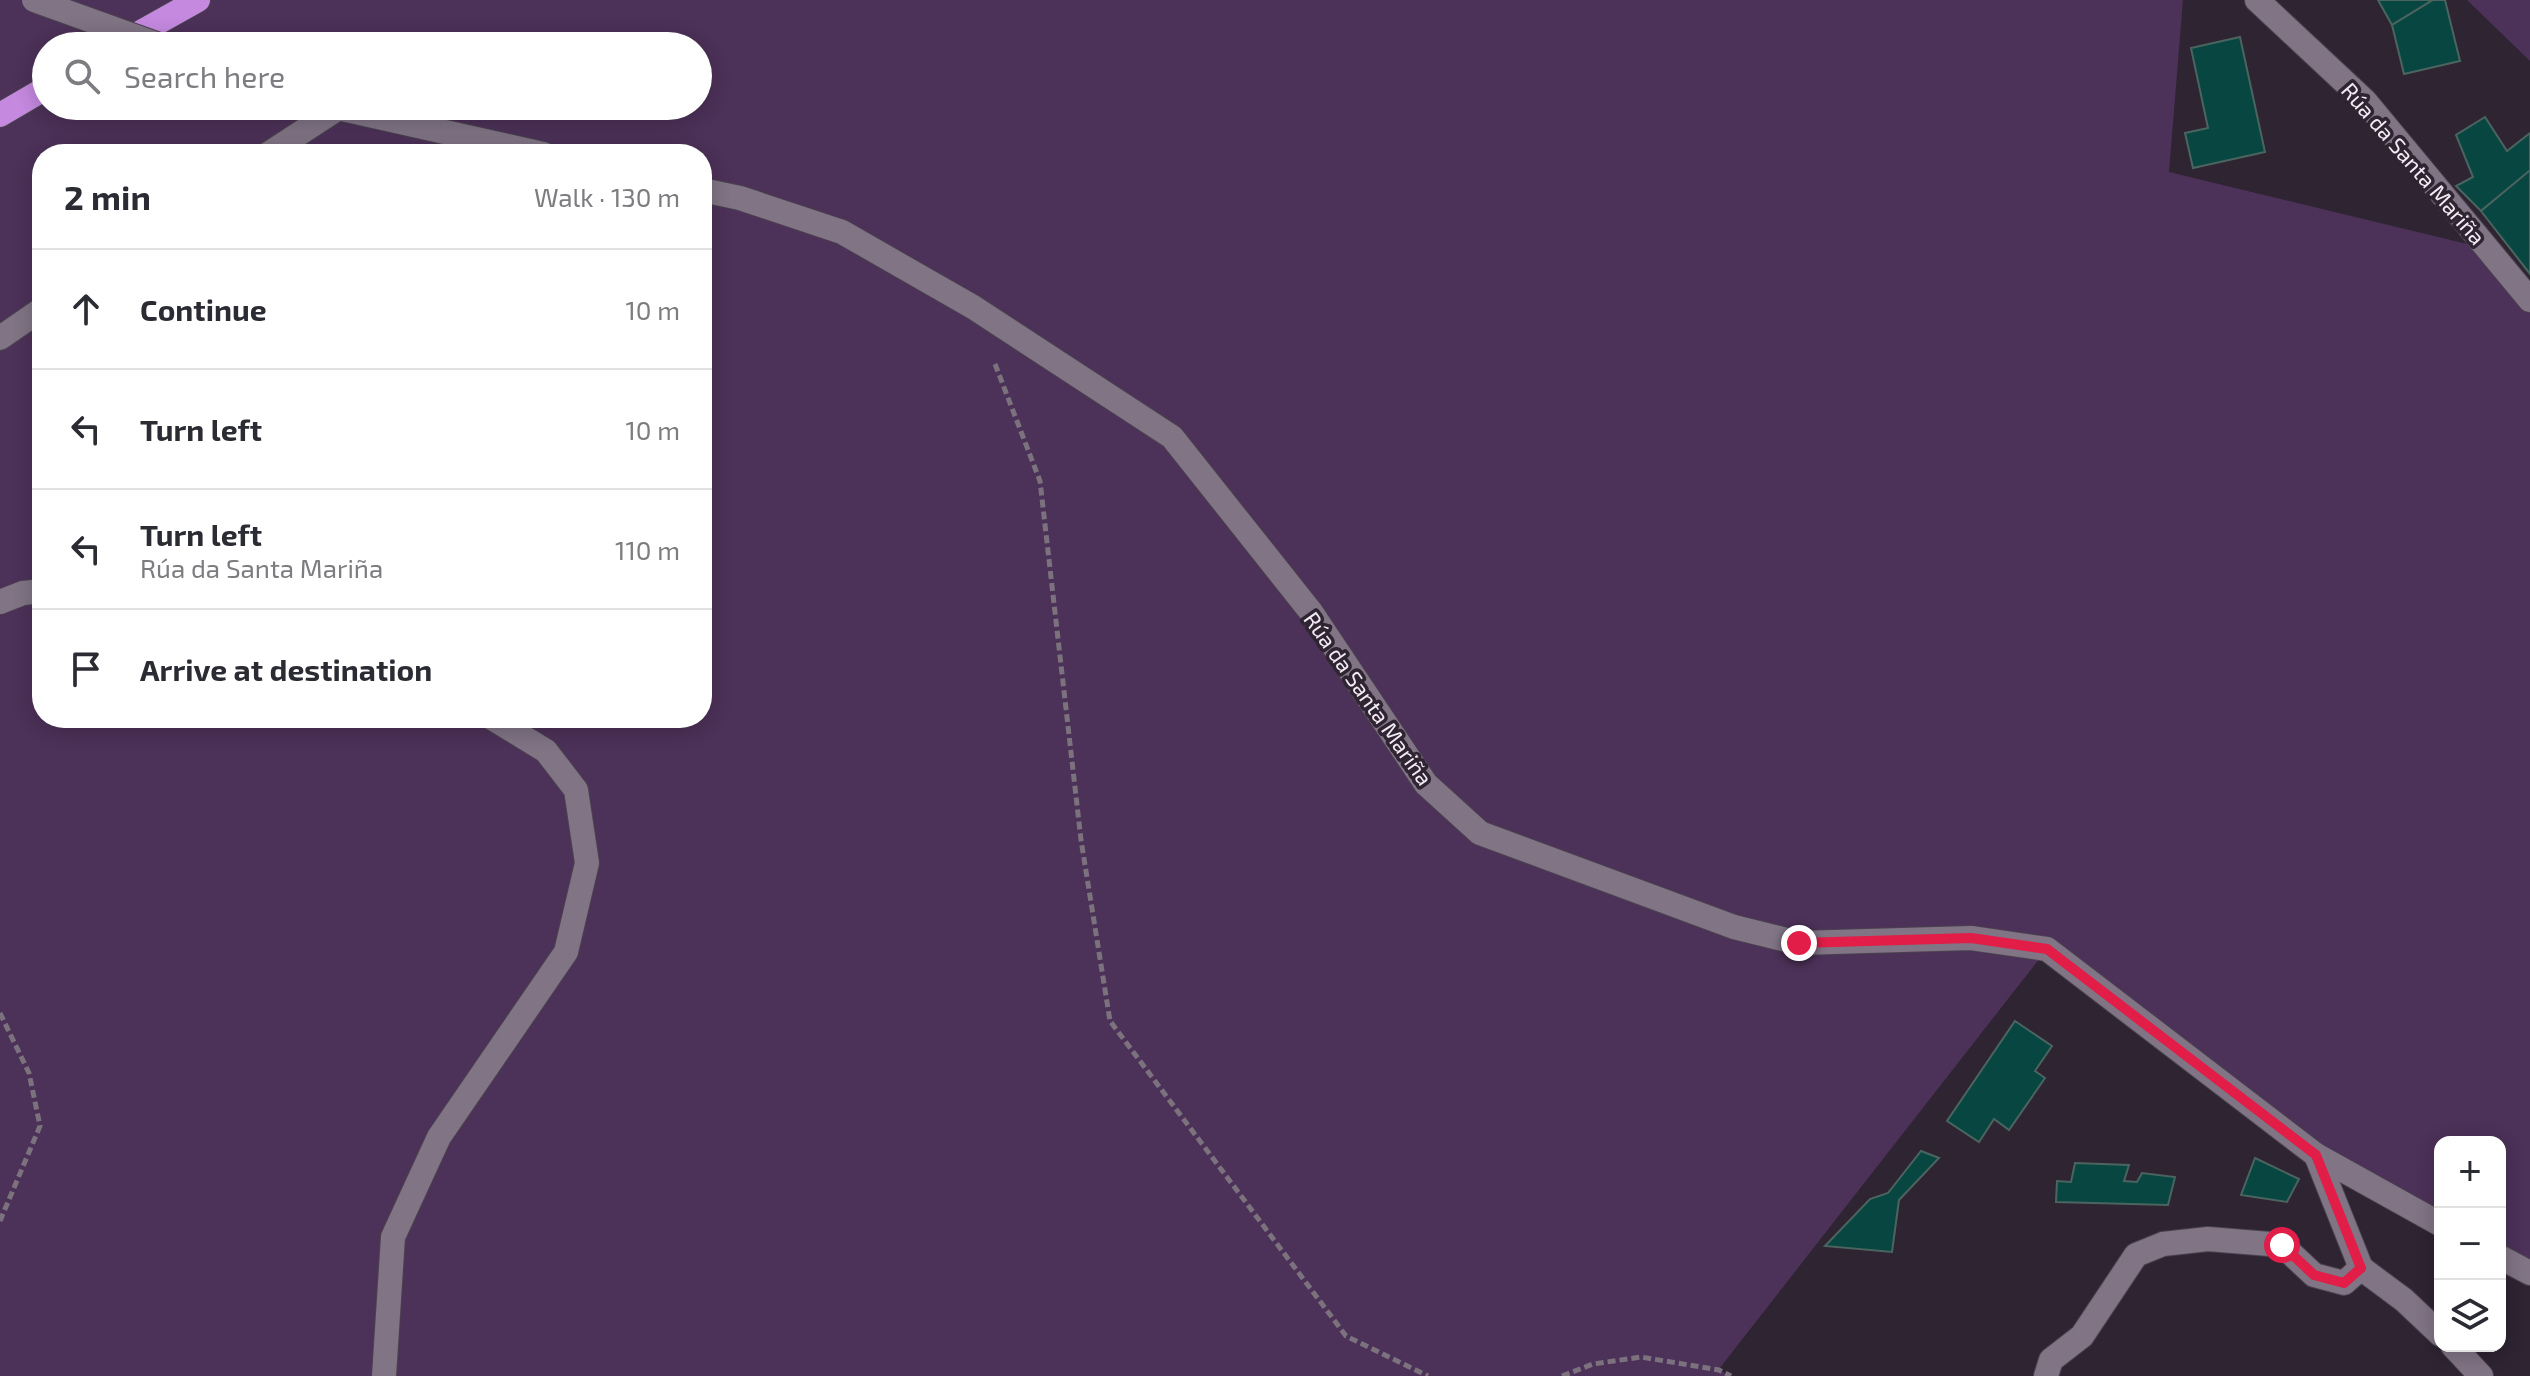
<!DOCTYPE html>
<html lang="en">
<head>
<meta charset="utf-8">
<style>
	:root { --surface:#fff; --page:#f2f2f3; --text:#2b2b33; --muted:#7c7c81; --line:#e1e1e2 }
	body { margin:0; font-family:"Exo 2",sans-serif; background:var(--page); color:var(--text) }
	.controls { position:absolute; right:24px; bottom:24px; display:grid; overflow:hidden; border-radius:16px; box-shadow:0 4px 20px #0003 }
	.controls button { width:72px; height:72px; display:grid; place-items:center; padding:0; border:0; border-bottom:2px solid var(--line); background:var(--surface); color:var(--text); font:40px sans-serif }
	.stop { position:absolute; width:24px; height:24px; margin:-18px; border:6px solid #e11d48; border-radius:50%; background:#fff }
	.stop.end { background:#e11d48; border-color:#fff; box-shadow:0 2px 8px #0008 }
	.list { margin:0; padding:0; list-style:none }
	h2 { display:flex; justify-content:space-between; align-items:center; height:104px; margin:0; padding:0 32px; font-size:34px }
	h2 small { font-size:26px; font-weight:400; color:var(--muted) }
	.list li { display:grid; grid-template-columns:52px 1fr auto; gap:24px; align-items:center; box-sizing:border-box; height:120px; padding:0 32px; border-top:2px solid var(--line) }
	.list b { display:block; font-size:30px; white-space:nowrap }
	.list p { margin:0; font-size:26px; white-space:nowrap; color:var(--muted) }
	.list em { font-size:26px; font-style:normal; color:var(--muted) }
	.icon { flex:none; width:44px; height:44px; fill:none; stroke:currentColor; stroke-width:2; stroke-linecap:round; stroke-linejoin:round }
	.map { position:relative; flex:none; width:2530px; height:1376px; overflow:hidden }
	.search { position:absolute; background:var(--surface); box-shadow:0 4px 20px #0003; left:32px; top:32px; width:680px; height:88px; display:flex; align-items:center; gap:20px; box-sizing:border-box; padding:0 28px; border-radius:44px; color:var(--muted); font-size:30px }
	.panel { position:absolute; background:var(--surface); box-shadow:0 4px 20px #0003; left:32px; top:144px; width:680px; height:584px; border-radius:32px }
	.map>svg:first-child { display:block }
	.green { fill:#4c3158; fill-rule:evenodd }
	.building { fill:#084741; stroke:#4b6460; stroke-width:2 }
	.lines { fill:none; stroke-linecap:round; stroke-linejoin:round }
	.minor-casing { stroke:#4b424f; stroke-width:26 }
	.highway-casing { stroke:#4b424f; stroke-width:26 }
	.path { stroke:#7b727e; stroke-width:5; stroke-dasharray:8 4; stroke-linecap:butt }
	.minor { stroke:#807485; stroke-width:24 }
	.highway { stroke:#c589e0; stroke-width:24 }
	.minor-bridge-casing { stroke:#4b424f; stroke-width:26; stroke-linecap:butt }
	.minor-bridge { stroke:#807485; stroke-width:24 }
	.route { stroke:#e11d48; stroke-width:10 }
	.labels { text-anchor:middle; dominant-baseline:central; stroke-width:7; stroke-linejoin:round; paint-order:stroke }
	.street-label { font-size:22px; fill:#f2ebf5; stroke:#2e2432 }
</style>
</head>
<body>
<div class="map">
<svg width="2530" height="1376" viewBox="0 0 2530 1376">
	<rect width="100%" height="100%" fill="#2e2432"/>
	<g class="green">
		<path d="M0 0H2183L2169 172 2488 249 2530 306V1273L2500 1257V1142H2440V1224L2316 1155 2047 949 1719 1369 1729 1376H0ZM46 46H698V106H46ZM42 154H702V718H42Z"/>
		<polygon points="2467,0 2530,0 2530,61"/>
	</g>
	<g class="building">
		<polygon points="2378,0 2433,0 2392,25"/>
		<polygon points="2433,0 2445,0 2460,61 2404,74 2392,25"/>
		<polygon points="2240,37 2265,152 2193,168 2185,133 2208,128 2191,48"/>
		<polygon points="2485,117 2507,151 2530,133 2530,172 2481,211 2456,186 2473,177 2456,135"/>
		<polygon points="2529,171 2530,172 2530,274 2481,211"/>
		<polygon points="2015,1021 2052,1046 2035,1071 2045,1078 2009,1130 1994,1119 1979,1142 1947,1121"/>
		<polygon points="1921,1151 1939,1158 1899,1200 1892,1252 1825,1246 1870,1199 1888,1193"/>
		<polygon points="2255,1158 2299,1179 2287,1202 2241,1195"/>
		<polygon points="2075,1163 2129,1165 2124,1181 2137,1182 2142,1173 2175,1177 2168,1205 2056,1202 2057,1181 2071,1182"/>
	</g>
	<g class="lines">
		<defs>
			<g id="minor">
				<polyline points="2257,0 2365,101 2530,300"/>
				<polyline points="329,106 543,154"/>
				<polyline points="268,154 337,109"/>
				<polyline points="702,190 740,198 842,232 973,307 1172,437 1311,612 1426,784 1480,833 1734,927 1799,943 1971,938 2047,949 2316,1155 2440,1224"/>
				<polyline points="0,338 42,309"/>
				<polyline points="0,602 23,593 42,591"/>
				<polyline points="2316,1155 2361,1268 2404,1300 2440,1334"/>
				<polyline points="2500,1257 2530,1273"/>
				<polyline points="2453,1346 2481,1376"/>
				<polyline points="384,1376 393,1237 439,1137 566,952 587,863 576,790 546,751 492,718"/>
				<polyline points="2046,1376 2051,1360 2082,1336 2136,1255 2163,1244 2208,1239 2282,1245 2314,1275 2344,1283 2361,1268"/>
			</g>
			<g id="highway">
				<polyline points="116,46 198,0"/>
				<polyline points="0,115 46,88"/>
			</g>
		</defs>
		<use href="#minor" class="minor-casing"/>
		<use href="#highway" class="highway-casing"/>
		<g class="path">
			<polyline points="995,364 1040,481 1081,840 1110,1021 1346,1336 1428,1376"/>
			<polyline points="0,1013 29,1073 40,1126 0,1221"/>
			<polyline points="1562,1376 1593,1364 1641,1357 1719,1370 1731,1376"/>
		</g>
		<use href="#minor" class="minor"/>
		<use href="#highway" class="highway"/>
		<defs>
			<polyline id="minor-bridge" points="34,0 162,46"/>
		</defs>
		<use href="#minor-bridge" class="minor-bridge-casing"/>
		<use href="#minor-bridge" class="minor-bridge"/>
	</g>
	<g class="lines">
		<polyline class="route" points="1799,943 1971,938 2047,949 2316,1155 2361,1268 2344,1283 2314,1275 2282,1245"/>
	</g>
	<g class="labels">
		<g class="street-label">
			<text transform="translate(2414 163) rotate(49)">Rúa da Santa Mariña</text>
			<text transform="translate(1369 698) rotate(55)">Rúa da Santa Mariña</text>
		</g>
	</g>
</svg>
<div class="controls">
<button>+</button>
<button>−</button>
<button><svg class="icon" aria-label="layers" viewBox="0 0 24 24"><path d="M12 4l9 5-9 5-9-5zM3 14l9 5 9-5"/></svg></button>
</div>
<div class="stop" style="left:2282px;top:1245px"></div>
<div class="stop end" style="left:1799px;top:943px"></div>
<div class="search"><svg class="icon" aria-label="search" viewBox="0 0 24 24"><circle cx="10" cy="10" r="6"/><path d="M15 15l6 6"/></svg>Search here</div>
<section class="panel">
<h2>2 min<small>Walk · 130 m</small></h2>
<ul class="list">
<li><svg class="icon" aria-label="ahead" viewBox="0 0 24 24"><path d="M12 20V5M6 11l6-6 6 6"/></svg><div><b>Continue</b></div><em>10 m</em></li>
<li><svg class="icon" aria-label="left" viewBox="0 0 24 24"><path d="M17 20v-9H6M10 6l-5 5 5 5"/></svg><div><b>Turn left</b></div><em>10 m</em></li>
<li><svg class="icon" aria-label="left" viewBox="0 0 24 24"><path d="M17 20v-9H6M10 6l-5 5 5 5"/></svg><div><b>Turn left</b><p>Rúa da Santa Mariña</p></div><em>110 m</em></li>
<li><svg class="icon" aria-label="arrive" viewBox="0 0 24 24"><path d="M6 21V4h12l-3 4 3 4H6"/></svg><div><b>Arrive at destination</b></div></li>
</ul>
</section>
</div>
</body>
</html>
